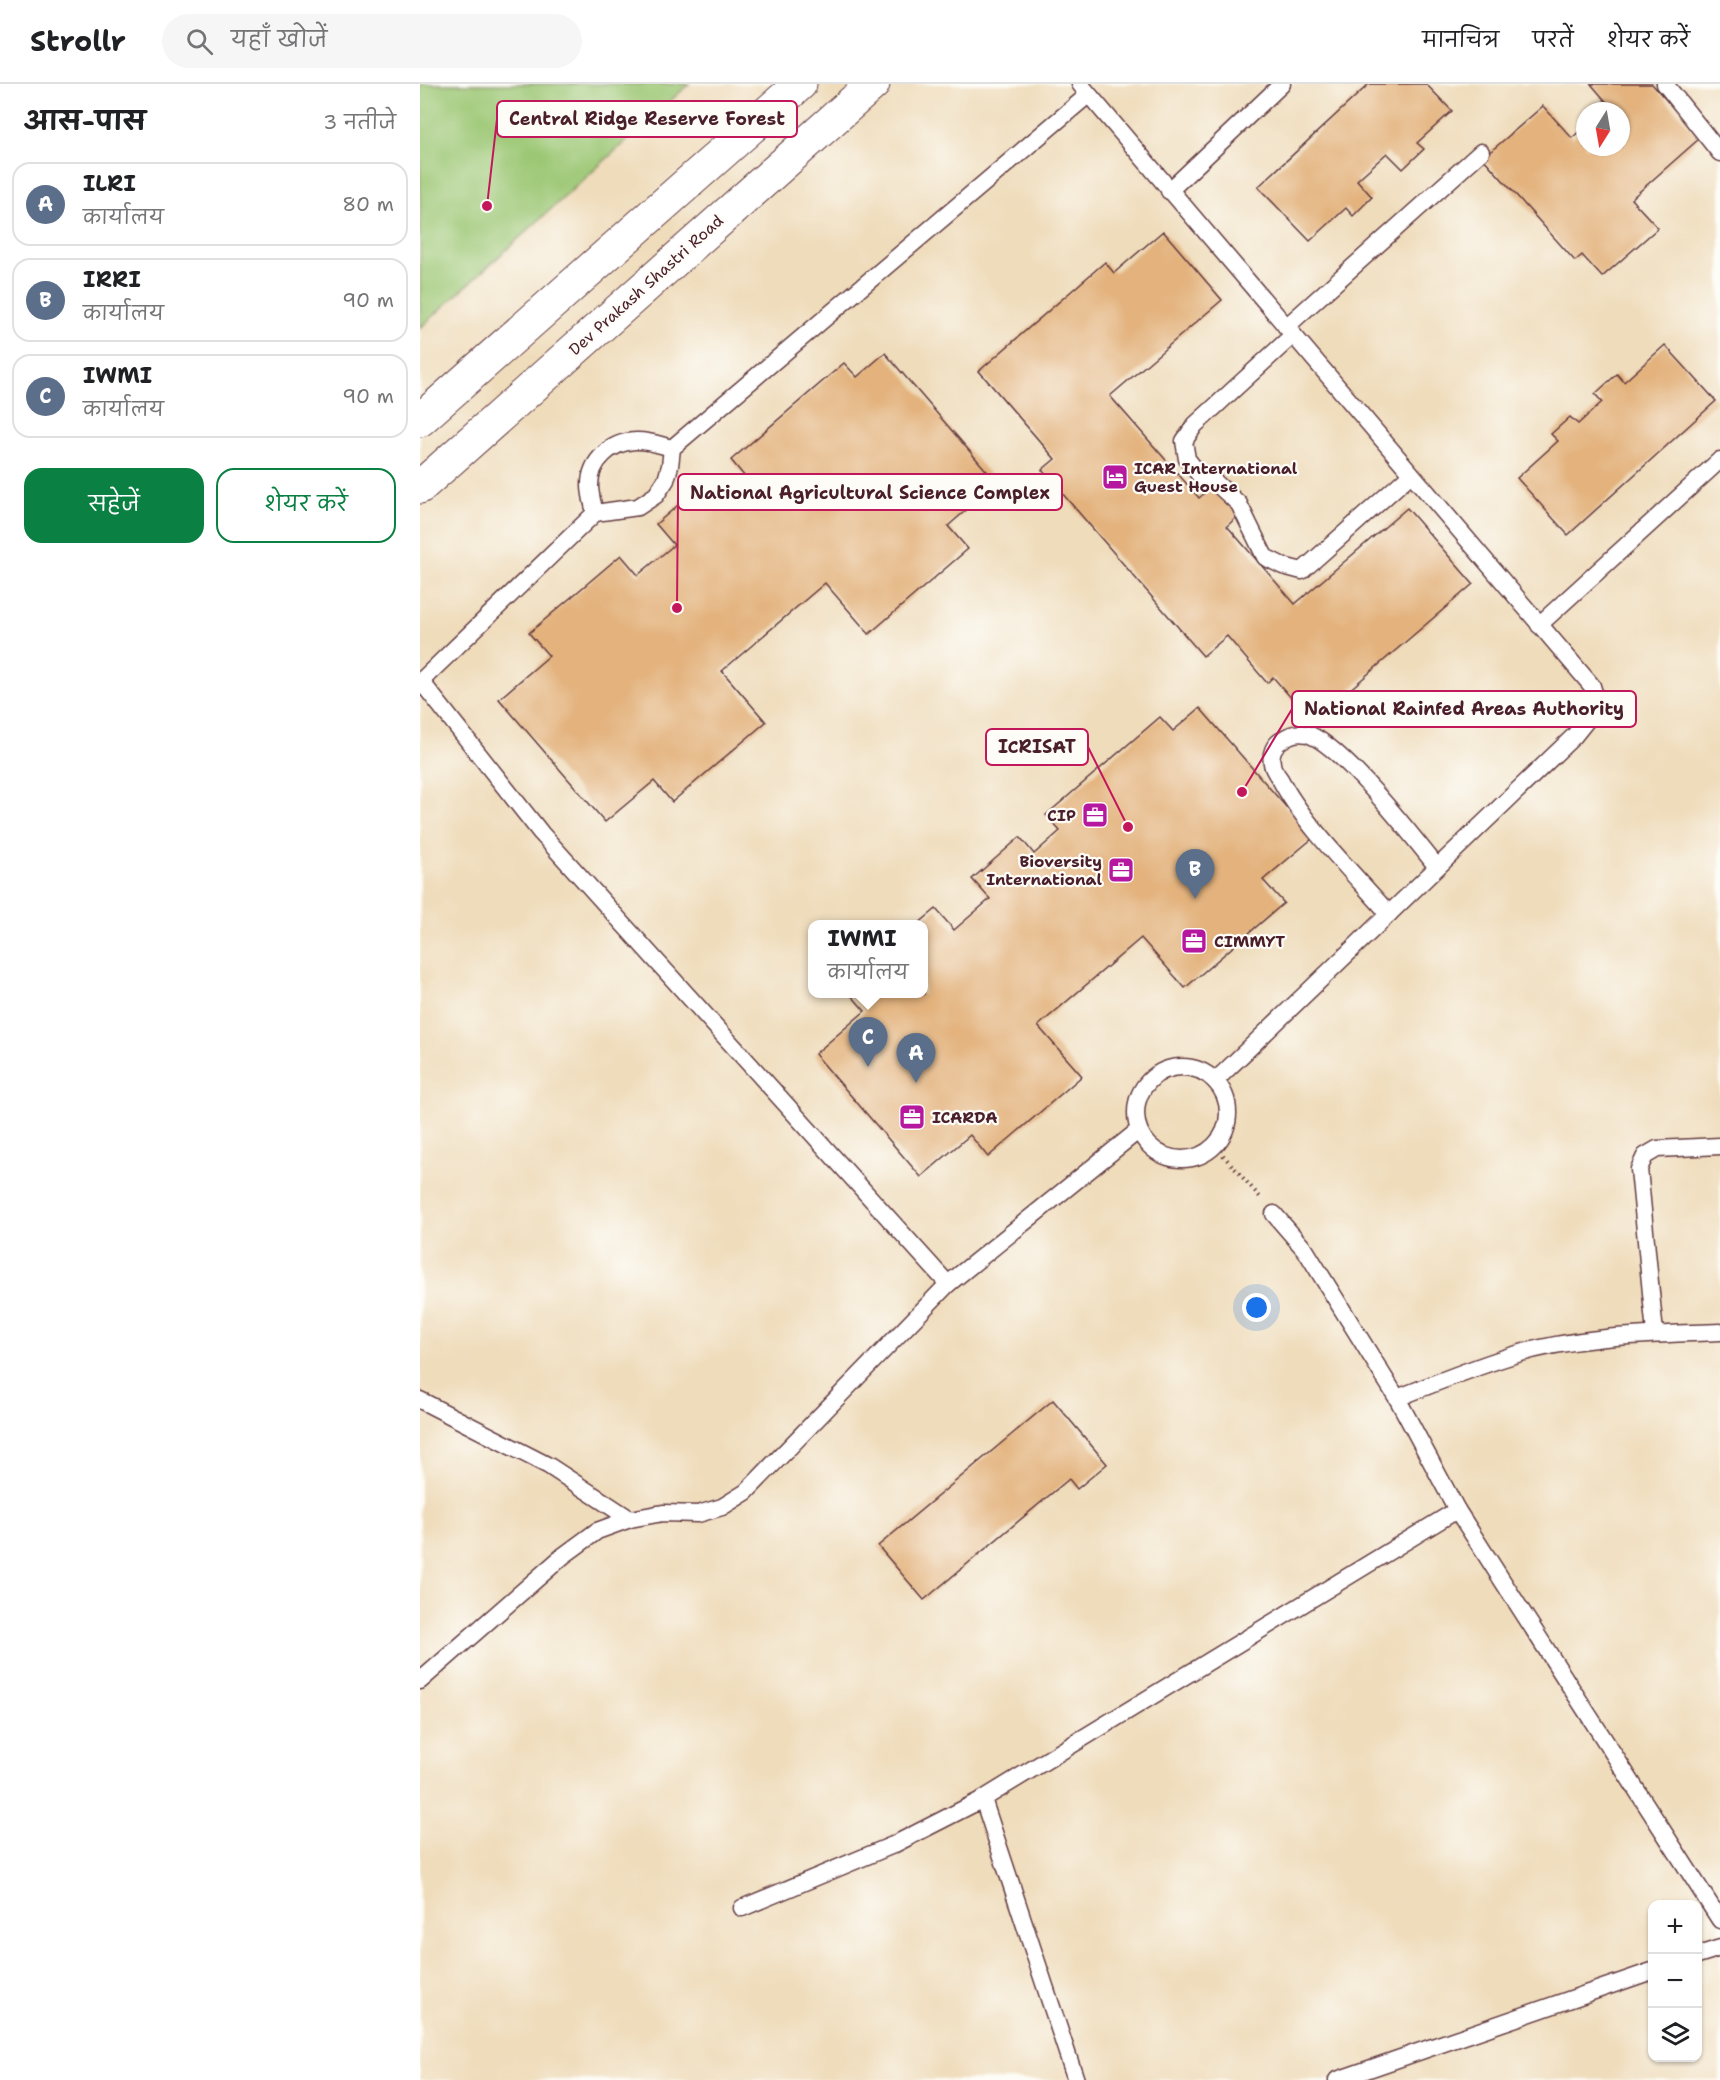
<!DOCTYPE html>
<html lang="hi">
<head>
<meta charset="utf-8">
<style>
	:root { --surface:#fff; --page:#f6f6f6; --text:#202124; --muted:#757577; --line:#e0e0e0; --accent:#0b8043 }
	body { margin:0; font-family:"Shantell Sans","Playpen Sans Deva",sans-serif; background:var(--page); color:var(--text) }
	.controls { position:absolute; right:18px; bottom:18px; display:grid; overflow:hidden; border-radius:12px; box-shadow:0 2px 4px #0004 }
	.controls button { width:54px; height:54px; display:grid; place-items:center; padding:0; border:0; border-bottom:2px solid var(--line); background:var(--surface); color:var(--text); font:30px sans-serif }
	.compass { position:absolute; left:1156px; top:18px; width:54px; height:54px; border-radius:50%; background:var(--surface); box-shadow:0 2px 4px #0004; rotate:191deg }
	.you { position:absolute; left:837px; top:1224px; width:21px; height:21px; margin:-15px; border:4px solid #fff; border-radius:50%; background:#1a73e8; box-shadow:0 0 0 9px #1a73e833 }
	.badge { display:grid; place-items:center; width:39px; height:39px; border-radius:50%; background:var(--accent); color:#fff; font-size:20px; font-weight:700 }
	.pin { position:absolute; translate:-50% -50px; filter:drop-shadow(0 2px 3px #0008) }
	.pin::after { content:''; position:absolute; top:32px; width:21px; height:18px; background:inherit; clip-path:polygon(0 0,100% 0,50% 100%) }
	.popup { position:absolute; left:388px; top:836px; width:120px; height:78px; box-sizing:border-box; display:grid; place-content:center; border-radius:12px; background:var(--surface); filter:drop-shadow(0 2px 4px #0005); font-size:20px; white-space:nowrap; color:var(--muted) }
	.popup b { font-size:22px; color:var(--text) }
	.popup::after { content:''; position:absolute; left:50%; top:100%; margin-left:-12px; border:12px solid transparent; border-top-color:var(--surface) }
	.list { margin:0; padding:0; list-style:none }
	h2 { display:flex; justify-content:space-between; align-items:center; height:78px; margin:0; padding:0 24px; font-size:26px }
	h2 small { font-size:20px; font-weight:400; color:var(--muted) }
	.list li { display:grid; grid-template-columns:39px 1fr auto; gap:18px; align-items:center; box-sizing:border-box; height:84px; margin:0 12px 12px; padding:0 12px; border:2px solid var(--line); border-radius:18px }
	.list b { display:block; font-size:22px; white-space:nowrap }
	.list p { margin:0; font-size:20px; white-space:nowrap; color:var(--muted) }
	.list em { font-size:20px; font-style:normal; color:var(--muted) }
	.actions { display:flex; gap:12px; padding:18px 24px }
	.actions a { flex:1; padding:14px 0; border:2px solid var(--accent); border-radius:18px; text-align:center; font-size:21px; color:var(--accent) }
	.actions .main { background:var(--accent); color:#fff }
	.icon { flex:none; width:33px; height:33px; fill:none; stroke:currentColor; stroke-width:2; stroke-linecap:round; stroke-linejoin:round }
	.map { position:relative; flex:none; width:1300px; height:1996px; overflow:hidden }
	header { display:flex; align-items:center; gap:36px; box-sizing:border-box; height:84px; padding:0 30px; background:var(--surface); border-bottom:2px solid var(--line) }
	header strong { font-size:28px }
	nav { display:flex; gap:33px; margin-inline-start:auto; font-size:21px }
	.search { width:420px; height:54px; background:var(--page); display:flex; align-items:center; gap:15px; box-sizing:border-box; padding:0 21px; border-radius:33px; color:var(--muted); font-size:22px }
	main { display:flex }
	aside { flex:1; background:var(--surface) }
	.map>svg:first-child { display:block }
	.green { fill:#9cc774; stroke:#737350; stroke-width:1.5 }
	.building { fill:#e3b27d }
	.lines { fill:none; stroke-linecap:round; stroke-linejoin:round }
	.service-casing { stroke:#633b41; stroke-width:19 }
	.tertiary-casing { stroke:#633b41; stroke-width:35 }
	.path { stroke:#633b41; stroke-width:4; stroke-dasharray:1.5 4.5; stroke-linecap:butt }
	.service { stroke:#fff; stroke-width:16 }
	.tertiary { stroke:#fff; stroke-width:33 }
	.labels { text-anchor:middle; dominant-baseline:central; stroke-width:4.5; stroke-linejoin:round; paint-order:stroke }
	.street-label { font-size:16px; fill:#4a1f2b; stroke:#fdfcf7 }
	.poi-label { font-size:16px; font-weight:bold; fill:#4a1f2b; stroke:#fdfcf7; text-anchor:start }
	.leader { fill:none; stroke:#c2185b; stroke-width:2 }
	.callout-dot { fill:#c2185b; stroke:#fdfcf7; stroke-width:2 }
	.callout { fill:#fdfcf7; stroke:#c2185b; stroke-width:2 }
	.callout-label { font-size:18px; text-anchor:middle; font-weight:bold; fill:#4a1f2b }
</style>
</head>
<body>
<header>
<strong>Strollr</strong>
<div class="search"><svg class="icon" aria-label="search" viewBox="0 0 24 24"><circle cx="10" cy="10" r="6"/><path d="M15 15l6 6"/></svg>यहाँ खोजें</div>
<nav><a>मानचित्र</a><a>परतें</a><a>शेयर करें</a></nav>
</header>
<main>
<aside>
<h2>आस-पास<small>3 नतीजे</small></h2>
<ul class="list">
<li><span class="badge" style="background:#5c6f8a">A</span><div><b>ILRI</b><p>कार्यालय</p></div><em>80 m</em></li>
<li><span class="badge" style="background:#5c6f8a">B</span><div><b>IRRI</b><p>कार्यालय</p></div><em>90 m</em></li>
<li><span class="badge" style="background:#5c6f8a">C</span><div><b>IWMI</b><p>कार्यालय</p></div><em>90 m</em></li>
</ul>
<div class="actions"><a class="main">सहेजें</a><a>शेयर करें</a></div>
</aside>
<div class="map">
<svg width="1300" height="1996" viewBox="0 0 1300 1996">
	<rect width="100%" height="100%" fill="#fdfcf7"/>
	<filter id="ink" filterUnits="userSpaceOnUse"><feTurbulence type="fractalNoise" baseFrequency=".0167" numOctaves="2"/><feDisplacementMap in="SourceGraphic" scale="12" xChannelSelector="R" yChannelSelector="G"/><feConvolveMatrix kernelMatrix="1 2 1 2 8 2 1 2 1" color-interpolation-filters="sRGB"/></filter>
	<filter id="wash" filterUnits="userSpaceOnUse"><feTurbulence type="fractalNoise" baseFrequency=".008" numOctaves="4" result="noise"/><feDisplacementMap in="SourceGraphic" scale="24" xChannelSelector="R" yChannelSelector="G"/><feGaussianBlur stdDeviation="1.35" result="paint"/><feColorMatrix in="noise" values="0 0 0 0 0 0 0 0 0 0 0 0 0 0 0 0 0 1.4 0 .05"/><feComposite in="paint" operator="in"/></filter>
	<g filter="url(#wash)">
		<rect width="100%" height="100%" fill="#efdcbb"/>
		<polygon class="green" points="0,0 269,0 0,244"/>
		<g id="blocks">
			<g class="building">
				<polygon points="949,0 1006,0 1032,27 997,59 1004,65 983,85 967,69 937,96 952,113 933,132 926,124 890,157 838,103"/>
				<polygon points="1171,0 1232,0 1280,54 1211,115 1238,144 1182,193 1162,171 1155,177 1063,74 1123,22 1152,54 1165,42 1165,63 1201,63 1201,27 1182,27 1189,21"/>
				<polygon points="743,147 802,216 690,312 779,414 795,400 820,430 807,442 875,520 987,424 1053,500 892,638 853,593 847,599 807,552 783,572 622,386 635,375 559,287 685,178 694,189"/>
				<polygon points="1245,261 1296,317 1148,451 1097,394 1138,357 1131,350 1150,333 1158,340 1182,318 1175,310 1197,290 1204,298"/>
				<polygon points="465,269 577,399 528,442 548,465 449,550 405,499 302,587 346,638 252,718 234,697 185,738 79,615 129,572 109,549 201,471 218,491 254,461 236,440 284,399 299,415 325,393 311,376 424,279 437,293"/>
				<polygon points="780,624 893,754 843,796 864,819 765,904 721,854 618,942 662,992 568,1073 550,1051 501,1093 395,970 445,927 430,910 504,910 504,840 498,840 516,825 534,846 570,815 552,795 600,753 614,770 640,747 626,731 740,633 753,647"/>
				<polygon points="633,1316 687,1380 657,1405 649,1395 504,1516 458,1462"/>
			</g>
		</g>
	</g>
	<g filter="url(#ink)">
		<use href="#blocks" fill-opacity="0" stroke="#633b41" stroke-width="1.5"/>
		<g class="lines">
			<defs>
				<g id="service">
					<polyline points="660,0 1172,602 1177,619 1170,632 1154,652 795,997"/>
					<polyline points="1245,0 1300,69"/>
					<polyline points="749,107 862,0"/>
					<polyline points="866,243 1061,68"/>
					<polyline points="873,251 775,341 764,357 767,375 782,394 796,399 819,420 845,473 863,482 882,487 991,390"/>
					<path d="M175 429C173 420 170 411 170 401 170 377 191 358 215 357 228 356 240 361 252 364"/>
					<polyline points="1119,541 1300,376"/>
					<polyline points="0,596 121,749 528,1200"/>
					<polyline points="1,597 175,429 218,423 236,411 246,396 250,382 252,364 668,11"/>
					<path d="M969 830C934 790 884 741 860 695 857 691 852 684 852 679 850 670 854 660 862 656 870 650 877 648 887 650 920 659 994 754 1017 783"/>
					<circle cx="762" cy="1029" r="46"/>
					<polyline points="854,1130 886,1167 977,1314 1037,1426 1300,1836"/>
					<polyline points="1235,1250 1219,1085 1225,1072 1237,1065 1300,1062"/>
					<path d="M977 1314C1016 1299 1054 1283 1094 1271 1160 1251 1232 1251 1300 1248"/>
					<polyline points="0,1316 129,1382 210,1435"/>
					<polyline points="0,1597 143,1472 177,1447 210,1435 243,1429 278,1430 302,1423 326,1408 528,1200 719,1046"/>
					<polyline points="563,1715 656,1996"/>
					<polyline points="322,1824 473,1761 563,1715 1037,1426"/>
					<polyline points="1278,1871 1300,1864"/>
					<polyline points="917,1996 1232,1887"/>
				</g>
				<g id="tertiary">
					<polyline points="0,336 380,0"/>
					<polyline points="0,403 453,0"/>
				</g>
			</defs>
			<use href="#service" class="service-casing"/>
			<use href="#tertiary" class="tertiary-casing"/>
			<polyline class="path" points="795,1062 840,1113"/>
			<use href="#service" class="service"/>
			<use href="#tertiary" class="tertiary"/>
		</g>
	</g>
	<defs>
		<symbol id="hotel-square" viewBox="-11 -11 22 22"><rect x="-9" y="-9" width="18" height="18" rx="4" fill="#b5179e" stroke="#fdfcf7"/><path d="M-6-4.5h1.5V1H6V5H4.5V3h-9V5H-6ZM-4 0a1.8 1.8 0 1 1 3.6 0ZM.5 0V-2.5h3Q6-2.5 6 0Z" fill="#fff"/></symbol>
		<symbol id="office-square" viewBox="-11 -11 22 22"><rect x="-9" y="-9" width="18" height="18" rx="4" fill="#b5179e" stroke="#fdfcf7"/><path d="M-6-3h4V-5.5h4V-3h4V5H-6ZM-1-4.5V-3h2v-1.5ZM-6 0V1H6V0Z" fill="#fff"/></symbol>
	</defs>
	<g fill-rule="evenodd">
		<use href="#hotel-square" x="680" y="378" width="30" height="30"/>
		<use href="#office-square" x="660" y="716" width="30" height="30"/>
		<use href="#office-square" x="686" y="771" width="30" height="30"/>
		<use href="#office-square" x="759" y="842" width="30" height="30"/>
		<use href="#office-square" x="477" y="1018" width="30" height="30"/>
	</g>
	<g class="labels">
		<g class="street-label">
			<text transform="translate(226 201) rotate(-42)">Dev Prakash Shastri Road</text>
		</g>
		<g class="poi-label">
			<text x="714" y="384">ICAR International<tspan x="714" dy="18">Guest House</tspan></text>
			<text x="656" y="731" text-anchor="end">CIP</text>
			<text x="682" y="777" text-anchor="end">Bioversity<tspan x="682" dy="18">International</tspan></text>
			<text x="794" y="857">CIMMYT</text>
			<text x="512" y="1033">ICARDA</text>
		</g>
	</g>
	<path class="leader" d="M67 122L77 35M257 524L258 408M822 708L872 625M708 743L668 663"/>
	<g class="callout-dot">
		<circle cx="67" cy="122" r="6"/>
		<circle cx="257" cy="524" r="6"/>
		<circle cx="822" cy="708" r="6"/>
		<circle cx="708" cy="743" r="6"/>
	</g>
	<g class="callout">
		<rect x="77" y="17" width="300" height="36" rx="6"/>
		<rect x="258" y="390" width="384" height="36" rx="6"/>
		<rect x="872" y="607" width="344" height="36" rx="6"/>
		<rect x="566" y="645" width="102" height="36" rx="6"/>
	</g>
	<g class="callout-label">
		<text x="227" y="41">Central Ridge Reserve Forest</text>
		<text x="450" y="415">National Agricultural Science Complex</text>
		<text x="1044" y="631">National Rainfed Areas Authority</text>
		<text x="617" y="669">ICRISAT</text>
	</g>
</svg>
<div class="controls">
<button>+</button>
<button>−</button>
<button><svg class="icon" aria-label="layers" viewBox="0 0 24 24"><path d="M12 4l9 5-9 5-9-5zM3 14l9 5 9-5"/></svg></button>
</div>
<svg class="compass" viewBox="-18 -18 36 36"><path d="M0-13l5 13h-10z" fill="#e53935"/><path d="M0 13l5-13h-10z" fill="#757577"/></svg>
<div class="you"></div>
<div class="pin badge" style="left:496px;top:999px;background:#5c6f8a">A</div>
<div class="pin badge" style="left:775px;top:815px;background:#5c6f8a">B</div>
<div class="pin badge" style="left:448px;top:983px;background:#5c6f8a">C</div>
<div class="popup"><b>IWMI</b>कार्यालय</div>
</div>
</main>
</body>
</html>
